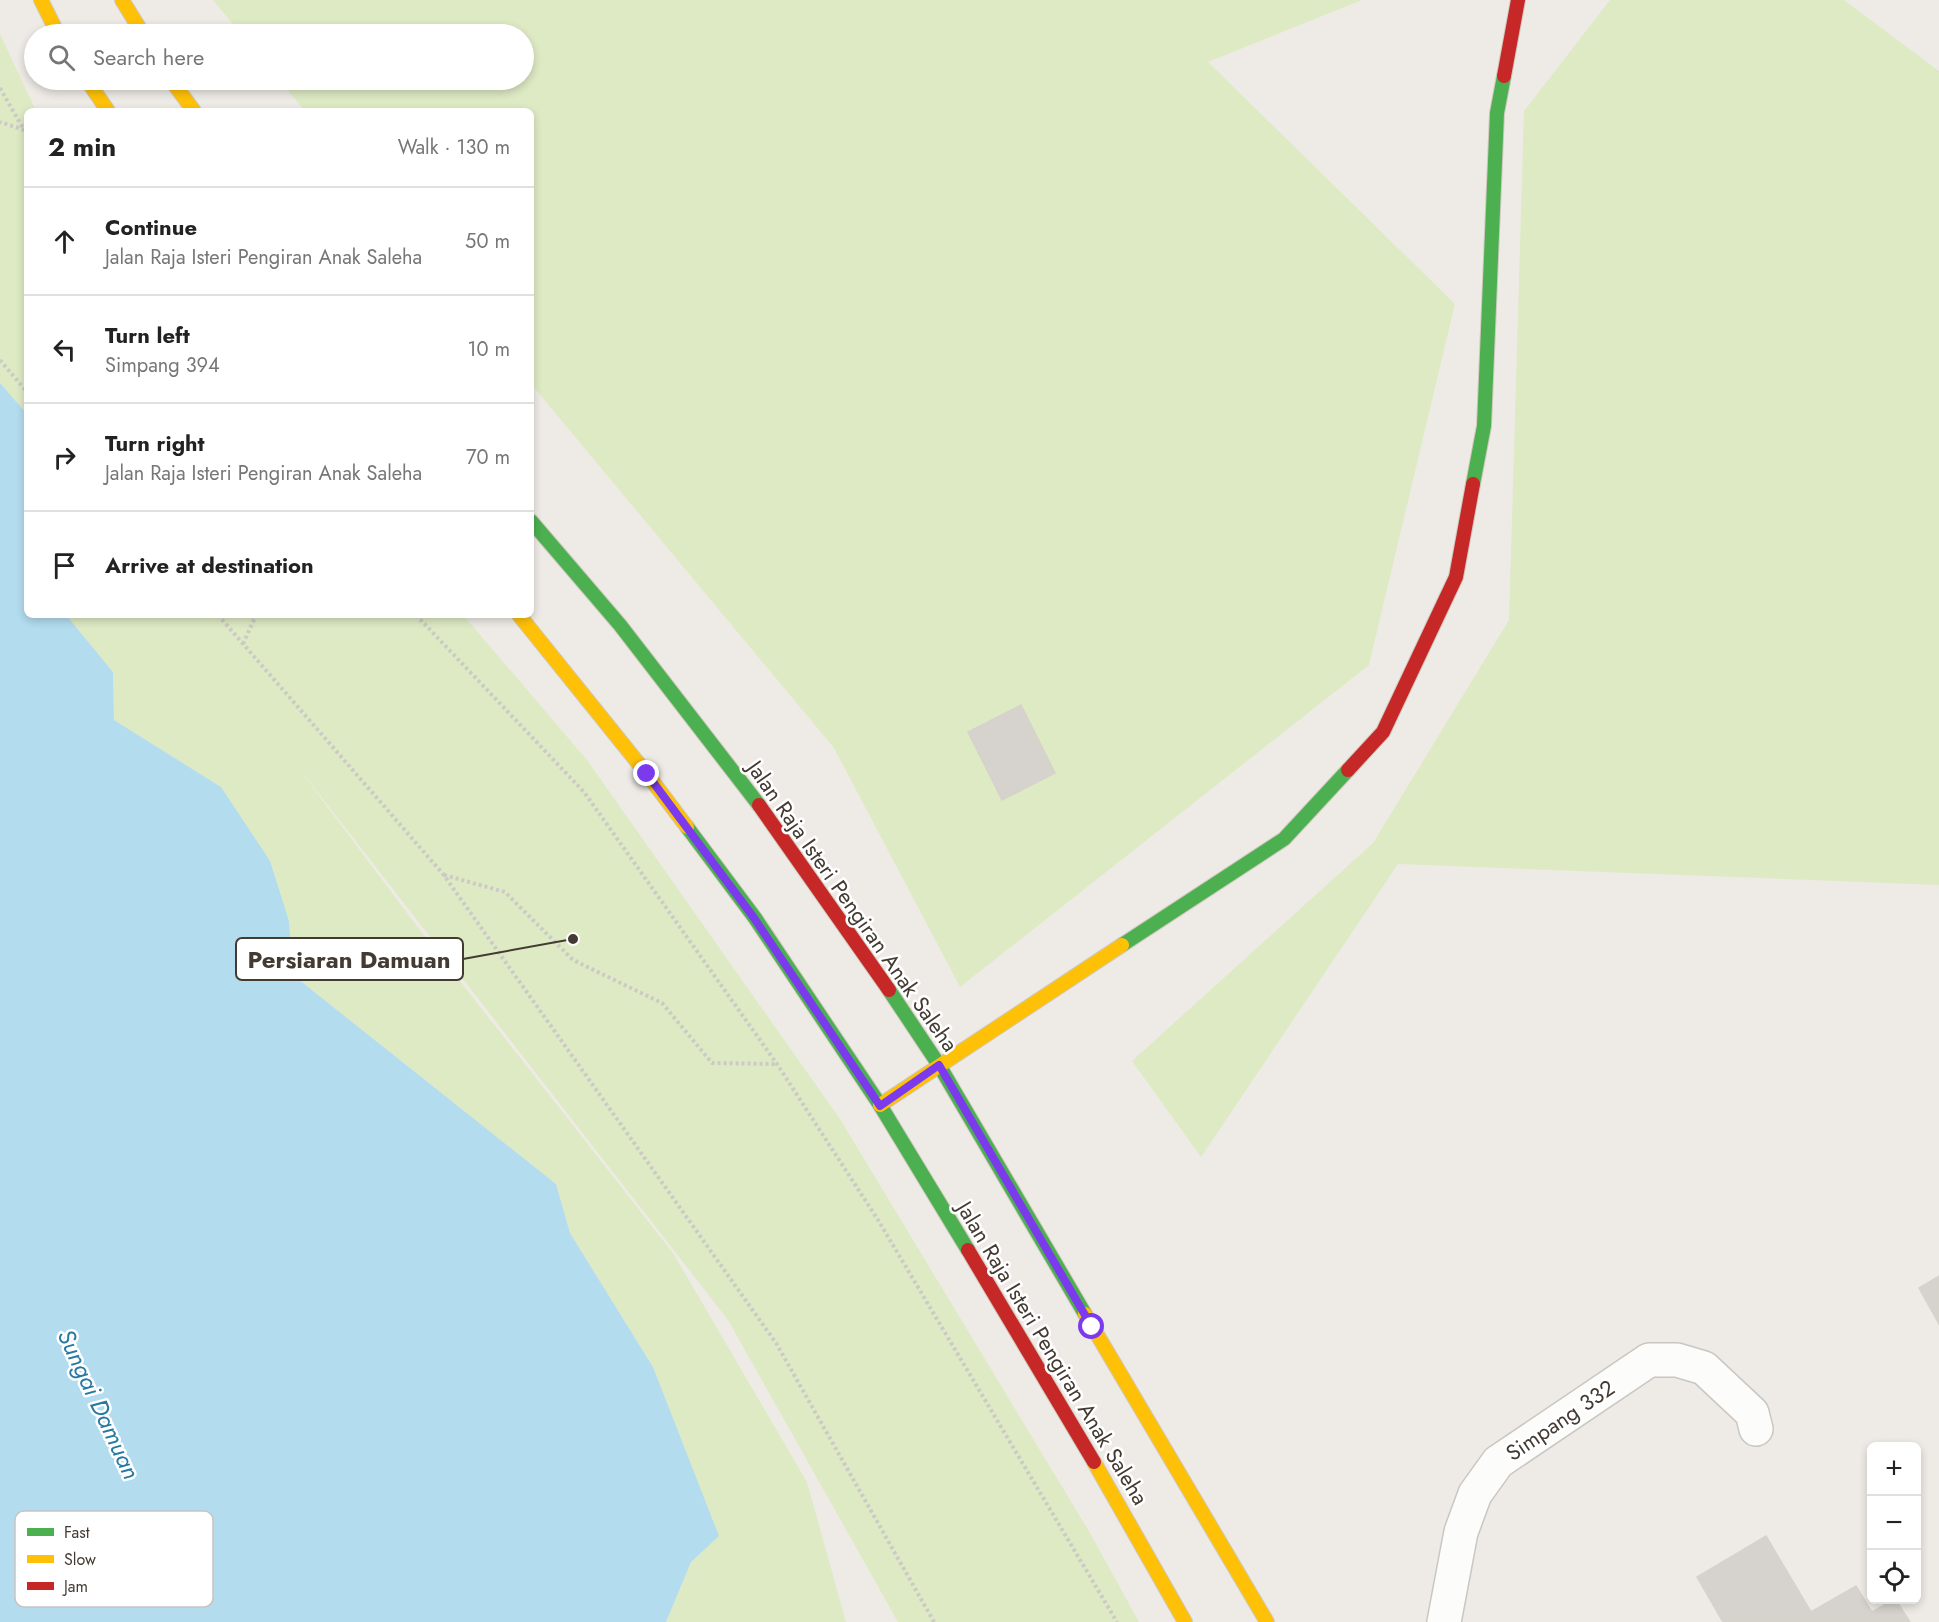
<!DOCTYPE html>
<html lang="en">
<head>
<meta charset="utf-8">
<style>
	:root { --surface:#fff; --page:#f2f2f2; --text:#222; --muted:#767676; --line:#e0e0e0 }
	body { margin:0; font-family:Jost,sans-serif; background:var(--page); color:var(--text) }
	.controls { position:absolute; right:18px; bottom:18px; display:grid; overflow:hidden; border-radius:9px; box-shadow:0 3px 9px #0003 }
	.controls button { width:54px; height:54px; display:grid; place-items:center; padding:0; border:0; border-bottom:2px solid var(--line); background:var(--surface); color:var(--text); font:30px sans-serif }
	.stop { position:absolute; width:18px; height:18px; margin:-14px; border:4px solid #7c3aed; border-radius:50%; background:#fff }
	.stop.end { background:#7c3aed; border-color:#fff; box-shadow:0 2px 6px #0008 }
	.list { margin:0; padding:0; list-style:none }
	h2 { display:flex; justify-content:space-between; align-items:center; height:78px; margin:0; padding:0 24px; font-size:26px }
	h2 small { font-size:20px; font-weight:400; color:var(--muted) }
	.list li { display:grid; grid-template-columns:39px 1fr auto; gap:18px; align-items:center; box-sizing:border-box; height:108px; padding:0 24px; border-top:2px solid var(--line) }
	.list b { display:block; font-size:22px; white-space:nowrap }
	.list p { margin:0; font-size:20px; white-space:nowrap; color:var(--muted) }
	.list em { font-size:20px; font-style:normal; color:var(--muted) }
	.icon { flex:none; width:33px; height:33px; fill:none; stroke:currentColor; stroke-width:2; stroke-linecap:round; stroke-linejoin:round }
	.map { position:relative; flex:none; width:1939px; height:1622px; overflow:hidden }
	.search { position:absolute; background:var(--surface); box-shadow:0 3px 9px #0003; left:24px; top:24px; width:510px; height:66px; display:flex; align-items:center; gap:15px; box-sizing:border-box; padding:0 21px; border-radius:33px; color:var(--muted); font-size:22px }
	.panel { position:absolute; background:var(--surface); box-shadow:0 3px 9px #0003; left:24px; top:108px; width:510px; height:510px; border-radius:9px }
	.map>svg:first-child { display:block }
	.green { fill:#deeac4 }
	.water { fill:#b3dcef }
	.building { fill:#d6d2cd; stroke:#d6d2cc; stroke-width:1.5 }
	.lines { fill:none; stroke-linecap:round; stroke-linejoin:round }
	.street-casing { stroke:#cac7c2; stroke-width:36 }
	.fast-casing { stroke:#cfc9be; stroke-width:16 }
	.slow-casing { stroke:#cfc9be; stroke-width:16 }
	.jam-casing { stroke:#cfc9be; stroke-width:16 }
	.path { stroke:#cccac6; stroke-width:4; stroke-dasharray:3 3; stroke-linecap:butt }
	.street { stroke:#fcfcfb; stroke-width:33 }
	.fast { stroke:#4caf50; stroke-width:14 }
	.slow { stroke:#ffc107; stroke-width:14 }
	.jam { stroke:#c62828; stroke-width:14 }
	.route { stroke:#7c3aed; stroke-width:8 }
	.labels { text-anchor:middle; dominant-baseline:central; stroke-width:5; stroke-linejoin:round; paint-order:stroke }
	.street-label { font-size:22px; fill:#433b32; stroke:#fff }
	.water-label { font-size:24px; font-style:italic; fill:#2679a3; stroke:#fff }
	.key { fill:#fff; stroke:#c7c4c2; stroke-width:1.5 }
	.key-label { font-size:16px; fill:#433b32 }
	.leader { fill:none; stroke:#433b32; stroke-width:2 }
	.callout-dot { fill:#433b32; stroke:#fff; stroke-width:2 }
	.callout { fill:#fff; stroke:#433b32; stroke-width:2 }
	.callout-label { font-size:24px; text-anchor:middle; font-weight:bold; fill:#433b32 }
</style>
</head>
<body>
<div class="map">
<svg width="1939" height="1622" viewBox="0 0 1939 1622">
	<rect width="100%" height="100%" fill="#eeebe6"/>
	<g class="green">
		<polygon points="213,0 1362,0 1208,62 1455,304 1369,665 960,987 834,748 531,384 531,111 305,111 279,80 524,80 524,34 241,34"/>
		<polygon points="1610,0 1844,0 1939,71 1939,885 1398,864 1201,1157 1132,1061 1373,843 1509,620 1524,111"/>
		<polygon points="0,34 36,111 27,111 27,414 0,383"/>
		<polygon points="66,615 463,615 587,760 840,1119 1090,1533 1139,1622 898,1622 728,1320 294,762 413,921 673,1253 807,1482 846,1622 666,1622 691,1562 718,1535 653,1367 570,1233 556,1184 293,975 289,921 221,787 114,720 113,672"/>
	</g>
	<polygon class="water" points="0,383 27,414 27,615 66,615 113,672 114,720 221,787 270,861 289,921 293,975 556,1184 570,1233 653,1367 719,1536 691,1562 666,1622 0,1622"/>
	<g class="building">
		<polygon points="1021,705 1055,773 1002,800 968,732"/>
		<polygon points="1939,1276 1939,1324 1919,1288"/>
		<polygon points="1766,1536 1811,1612 1856,1586 1872,1612 1893,1600 1896,1600 1910,1622 1723,1622 1697,1577"/>
	</g>
	<g class="lines">
		<defs>
			<polyline id="street" points="1444,1622 1461,1532 1475,1494 1498,1462 1649,1360 1677,1360 1704,1368 1752,1413 1756,1429"/>
			<g id="fast">
				<polyline points="1473,484 1484,426 1497,113 1504,76"/>
				<polyline points="531,521 620,625 759,805"/>
				<polyline points="687,827 755,918 880,1105 968,1250"/>
				<polyline points="1122,945 1284,839 1348,770"/>
				<polyline points="889,990 939,1065 1085,1314"/>
			</g>
			<g id="slow">
				<polyline points="41,0 58,34"/>
				<polyline points="122,0 143,34"/>
				<polyline points="87,80 108,111"/>
				<polyline points="171,80 194,111"/>
				<polyline points="519,615 647,774 687,827"/>
				<polyline points="880,1105 1122,945"/>
				<polyline points="1085,1314 1267,1622"/>
				<polyline points="1094,1462 1185,1622"/>
			</g>
			<g id="jam">
				<polyline points="1504,76 1518,0"/>
				<polyline points="1348,770 1383,732 1456,577 1473,484"/>
				<polyline points="759,805 889,990"/>
				<polyline points="968,1250 1094,1462"/>
			</g>
		</defs>
		<use href="#street" class="street-casing"/>
		<use href="#fast" class="fast-casing"/>
		<use href="#slow" class="slow-casing"/>
		<use href="#jam" class="jam-casing"/>
		<g class="path">
			<polyline points="0,88 24,130 0,122"/>
			<polyline points="0,360 27,392"/>
			<polyline points="218,615 443,874 776,1343 934,1622"/>
			<polyline points="416,615 584,792 777,1064 878,1220 1117,1622"/>
			<polyline points="243,644 256,615"/>
			<polyline points="444,875 505,892 573,960 662,1003 712,1063 776,1064"/>
		</g>
		<use href="#street" class="street"/>
		<use href="#fast" class="fast"/>
		<use href="#slow" class="slow"/>
		<use href="#jam" class="jam"/>
	</g>
	<g class="lines">
		<polyline class="route" points="647,774 754,918 880,1106 939,1065 1092,1327"/>
	</g>
	<g class="labels">
		<g class="street-label">
			<text transform="translate(853 906) rotate(55)">Jalan Raja Isteri Pengiran Anak Saleha</text>
			<text transform="translate(1053 1353) rotate(59)">Jalan Raja Isteri Pengiran Anak Saleha</text>
			<text transform="translate(1560 1420) rotate(-34)">Simpang 332</text>
		</g>
		<g class="water-label">
			<text transform="translate(99 1404) rotate(65)">Sungai Damuan</text>
		</g>
	</g>
	<rect x="15" y="1511" width="198" height="96" rx="9" class="key"/>
	<rect x="27" y="1528" width="27" height="8" fill="#4caf50"/>
	<rect x="27" y="1555" width="27" height="8" fill="#ffc107"/>
	<rect x="27" y="1582" width="27" height="8" fill="#c62828"/>
	<g class="key-label">
		<text x="64" y="1538">Fast</text>
		<text x="64" y="1565">Slow</text>
		<text x="64" y="1592">Jam</text>
	</g>
	<path class="leader" d="M573 939L463 959"/>
	<circle class="callout-dot" cx="573" cy="939" r="6"/>
	<rect class="callout" x="236" y="938" width="227" height="42" rx="6"/>
	<g class="callout-label">
		<text x="349" y="968">Persiaran Damuan</text>
	</g>
</svg>
<div class="controls">
<button>+</button>
<button>−</button>
<button><svg class="icon" aria-label="locate" viewBox="0 0 24 24"><circle cx="12" cy="12" r="6"/><path d="M12 2v4M12 18v4M2 12h4M18 12h4"/></svg></button>
</div>
<div class="stop" style="left:1092px;top:1327px"></div>
<div class="stop end" style="left:647px;top:774px"></div>
<div class="search"><svg class="icon" aria-label="search" viewBox="0 0 24 24"><circle cx="10" cy="10" r="6"/><path d="M15 15l6 6"/></svg>Search here</div>
<section class="panel">
<h2>2 min<small>Walk · 130 m</small></h2>
<ul class="list">
<li><svg class="icon" aria-label="ahead" viewBox="0 0 24 24"><path d="M12 20V5M6 11l6-6 6 6"/></svg><div><b>Continue</b><p>Jalan Raja Isteri Pengiran Anak Saleha</p></div><em>50 m</em></li>
<li><svg class="icon" aria-label="left" viewBox="0 0 24 24"><path d="M17 20v-9H6M10 6l-5 5 5 5"/></svg><div><b>Turn left</b><p>Simpang 394</p></div><em>10 m</em></li>
<li><svg class="icon" aria-label="right" viewBox="0 0 24 24"><path d="M7 20v-9h11M14 6l5 5-5 5"/></svg><div><b>Turn right</b><p>Jalan Raja Isteri Pengiran Anak Saleha</p></div><em>70 m</em></li>
<li><svg class="icon" aria-label="arrive" viewBox="0 0 24 24"><path d="M6 21V4h12l-3 4 3 4H6"/></svg><div><b>Arrive at destination</b></div></li>
</ul>
</section>
</div>
</body>
</html>
